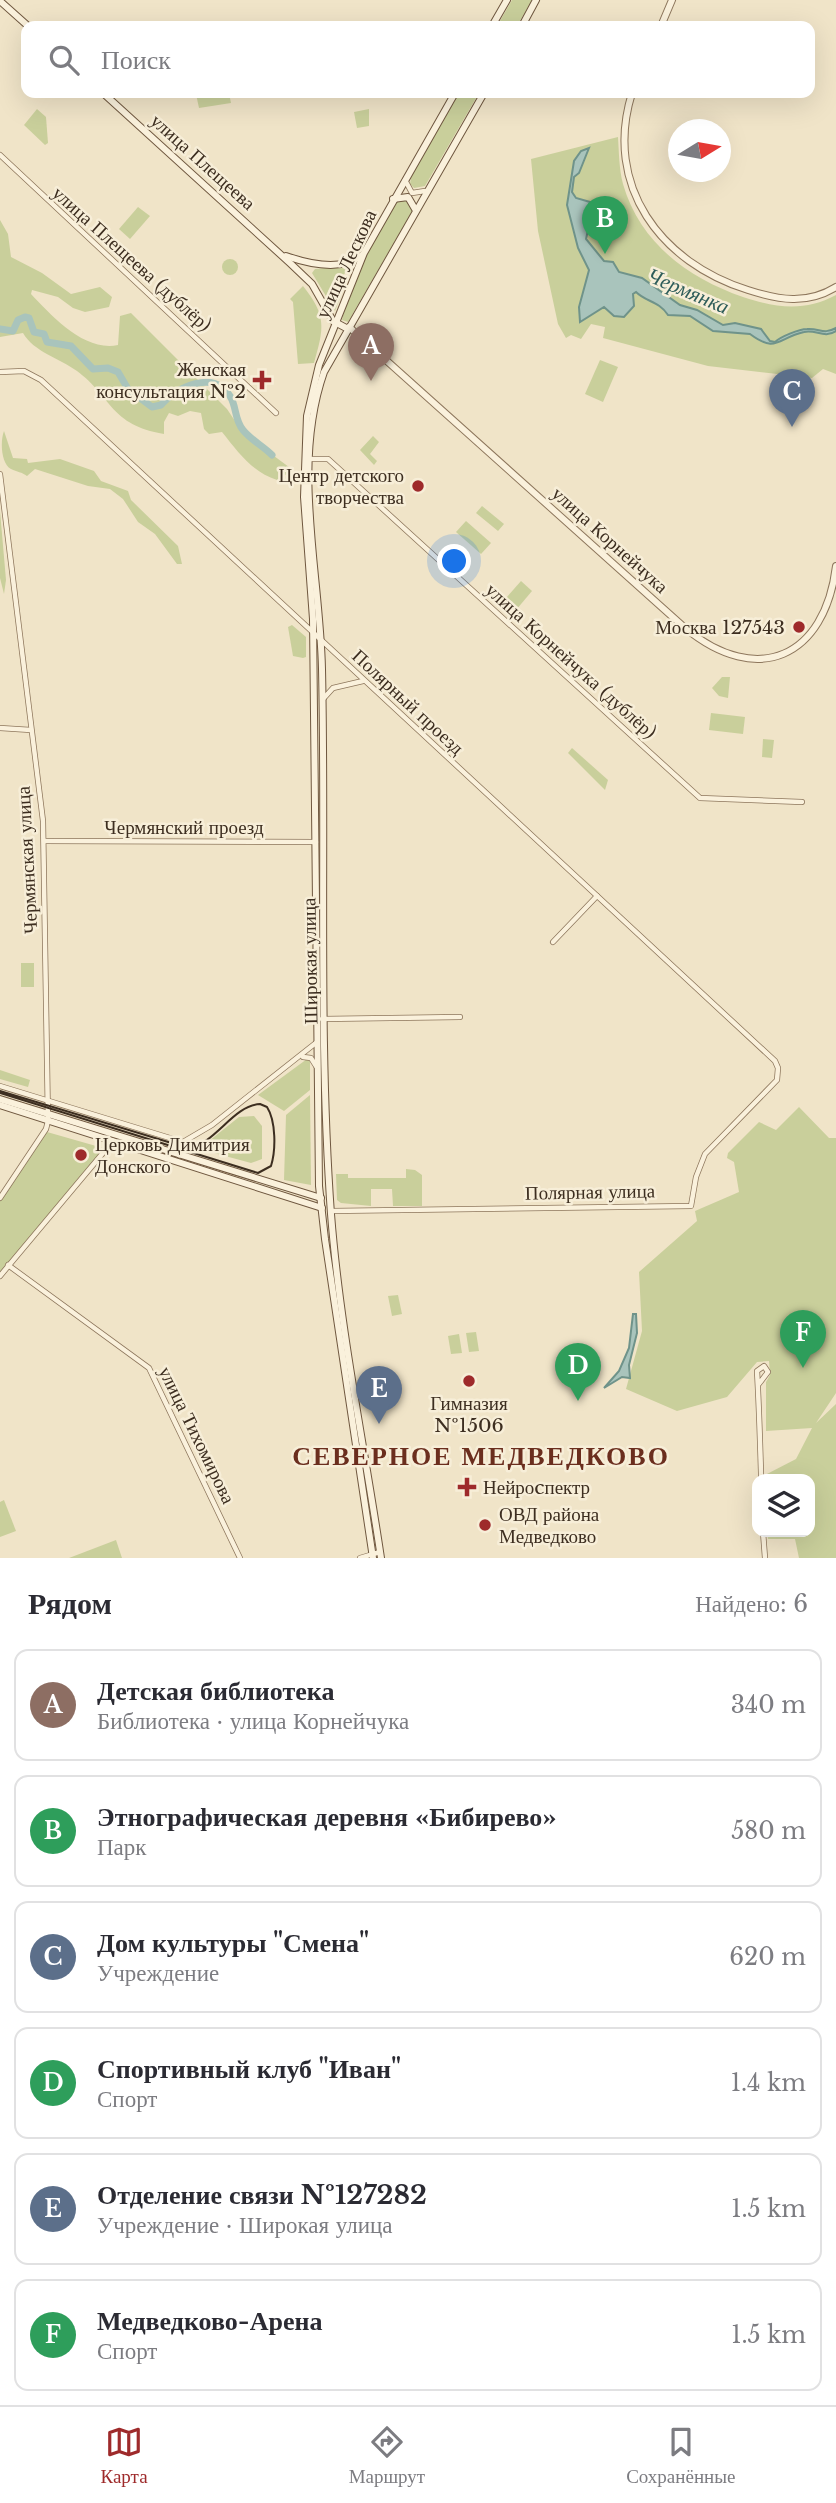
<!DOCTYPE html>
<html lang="ru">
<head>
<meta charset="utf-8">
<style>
	:root { --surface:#fff; --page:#f2f2f3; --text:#2b2b33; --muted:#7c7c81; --line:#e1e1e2; --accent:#9e2a2b }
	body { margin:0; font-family:"Libre Baskerville",serif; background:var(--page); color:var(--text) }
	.controls { position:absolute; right:21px; bottom:21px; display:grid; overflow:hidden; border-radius:14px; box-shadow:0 7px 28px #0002 }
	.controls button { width:63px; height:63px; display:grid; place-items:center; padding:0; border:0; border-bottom:2px solid var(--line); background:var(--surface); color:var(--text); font:35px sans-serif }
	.compass { position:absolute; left:668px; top:119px; width:63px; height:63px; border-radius:50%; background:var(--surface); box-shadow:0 7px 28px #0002; rotate:79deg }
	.you { position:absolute; left:455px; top:562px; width:24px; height:24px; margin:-18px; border:5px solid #fff; border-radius:50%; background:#1a73e8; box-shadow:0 0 0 10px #1a73e833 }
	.badge { display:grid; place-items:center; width:46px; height:46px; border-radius:50%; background:var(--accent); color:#fff; font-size:23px; font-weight:700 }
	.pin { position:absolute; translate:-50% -58px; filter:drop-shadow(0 2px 4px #0008) }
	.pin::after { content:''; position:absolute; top:37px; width:24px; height:21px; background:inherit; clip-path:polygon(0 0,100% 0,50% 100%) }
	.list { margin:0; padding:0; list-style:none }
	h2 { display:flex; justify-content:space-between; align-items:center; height:91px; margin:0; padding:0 28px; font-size:30px }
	h2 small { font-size:23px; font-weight:400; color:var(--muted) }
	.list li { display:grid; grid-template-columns:46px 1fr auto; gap:21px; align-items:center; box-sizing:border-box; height:112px; margin:0 14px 14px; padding:0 14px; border:2px solid var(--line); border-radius:14px }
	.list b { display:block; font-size:26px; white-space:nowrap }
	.list p { margin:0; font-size:23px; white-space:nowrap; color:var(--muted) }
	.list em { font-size:23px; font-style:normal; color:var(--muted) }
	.icon { flex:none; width:38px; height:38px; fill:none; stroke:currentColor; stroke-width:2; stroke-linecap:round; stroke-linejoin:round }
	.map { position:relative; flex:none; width:836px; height:1558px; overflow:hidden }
	.search { position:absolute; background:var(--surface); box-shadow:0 7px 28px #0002; left:21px; right:21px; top:21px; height:77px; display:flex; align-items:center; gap:18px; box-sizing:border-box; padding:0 24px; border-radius:14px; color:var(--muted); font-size:26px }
	.sheet { height:847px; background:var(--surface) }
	nav { display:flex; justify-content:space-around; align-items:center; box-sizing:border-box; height:98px; border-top:2px solid var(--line); background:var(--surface); font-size:19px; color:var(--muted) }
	nav a { display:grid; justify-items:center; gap:4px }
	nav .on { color:var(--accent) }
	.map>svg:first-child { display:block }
	.green { fill:#c9cf9b }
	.water { fill:#a9c4bc; stroke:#6f938a; stroke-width:2 }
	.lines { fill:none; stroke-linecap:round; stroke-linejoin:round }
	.river { stroke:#a9c4bc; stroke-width:7 }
	.minor-casing { stroke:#8d765c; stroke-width:6 }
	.tertiary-casing { stroke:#8d765c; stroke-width:8 }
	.secondary-casing { stroke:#6f573f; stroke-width:8 }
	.minor { stroke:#faf1dc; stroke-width:4.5 }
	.tertiary { stroke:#faf1dc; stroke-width:6 }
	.secondary { stroke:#faf1dc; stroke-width:6 }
	.tram { stroke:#3d2e20; stroke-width:2 }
	.poi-dot { fill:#9e2a2b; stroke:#f7eed8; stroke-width:2.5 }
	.labels { text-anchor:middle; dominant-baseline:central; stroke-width:5; stroke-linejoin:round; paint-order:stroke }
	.street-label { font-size:19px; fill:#3d2e20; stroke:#f7eed8 }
	.poi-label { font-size:19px; fill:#3d2e20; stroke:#f7eed8; text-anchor:end }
	.water-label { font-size:21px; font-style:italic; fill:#2f5d5a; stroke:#f7eed8 }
	.district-label { font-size:26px; font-weight:bold; letter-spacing:2px; fill:#6b2e1e; stroke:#f7eed8 }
</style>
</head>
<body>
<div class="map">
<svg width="836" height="1558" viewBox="0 0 836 1558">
	<rect width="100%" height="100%" fill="#f0e4c8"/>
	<g class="green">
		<polygon points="512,0 532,0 517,26 497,26"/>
		<polygon points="229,93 231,103 199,108 196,94"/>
		<polygon points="459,93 479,93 425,186 414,188 410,184 411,177"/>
		<polygon points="37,109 46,117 48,143 45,145 24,125"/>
		<polygon points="369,109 369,126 357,128 354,112"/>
		<path d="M618 137C619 152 619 169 623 184 640 243 688 278 743 297 776 308 805 312 836 295V374L823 369 812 378 708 366 603 338 605 327 591 324 581 339 571 335 566 338 558 324 538 231 531 159Z"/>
		<path d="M407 199 413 210 348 322 342 320C351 278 376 237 397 200Z"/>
		<polygon points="138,207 150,216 130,239 119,229"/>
		<path d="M0 220 8 234 11 257 42 273 71 294 100 287 112 297 109 307 85 312 73 308 58 297 32 290 31 294C52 316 84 352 118 345L120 316 131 313 227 409 243 433 293 470 277 480C252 472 238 452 222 432L209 434 204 429 201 413 190 411 178 416 169 413 164 422V434C110 425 112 397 77 371 59 358 34 352 23 333L0 337Z"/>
		<circle cx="230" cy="267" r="8"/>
		<polygon points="352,265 332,288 341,295 335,311 312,273 315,269"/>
		<path d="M303 286C327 316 324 328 314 363L298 364 293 302 290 299Z"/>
		<polygon points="600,360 618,367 603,402 585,394"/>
		<path d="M4 431 13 458 27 459 28 463 60 459 94 471 101 481 128 491 131 500 178 546 182 564H177L155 534 138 522 123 499 110 489 88 486 35 469 27 476C22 472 17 472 11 469 1 464 0 441 4 431Z"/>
		<polygon points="373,436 379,442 370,454 377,461 374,465 360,450"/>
		<polygon points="482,506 504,524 498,531 476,513"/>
		<polygon points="0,511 6,580 4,594 0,578"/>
		<polygon points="466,521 491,543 481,554 456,532"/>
		<polygon points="521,581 532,591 511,616 499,606"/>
		<polygon points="292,625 306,637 306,657 303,658 293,656 288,627"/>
		<polygon points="722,677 730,677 728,698 719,696 712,688"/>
		<polygon points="711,713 745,717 743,734 709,730"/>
		<polygon points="763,739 774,740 772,758 762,757"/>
		<polygon points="572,748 608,780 605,790 568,753"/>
		<rect x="21" y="963" width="13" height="24"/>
		<polygon points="307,1059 310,1061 310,1090 284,1111 258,1095"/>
		<polygon points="0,1070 30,1080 28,1087 0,1079"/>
		<polygon points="310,1095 311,1185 284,1180 286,1115"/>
		<polygon points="799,1107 829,1138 836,1138 836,1393 816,1423 836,1404 836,1558 799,1558 795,1539 768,1539 767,1532 810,1532 810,1479 765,1479 765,1475 796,1459 812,1428 766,1431 766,1382 770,1375 769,1361 757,1362 727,1397 677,1411 626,1389 642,1331 639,1272 697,1221 695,1211 739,1192 734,1162 727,1158 728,1153 759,1122 776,1130"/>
		<polygon points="254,1116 262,1126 262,1159 251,1163 203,1150 204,1145 239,1117"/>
		<polygon points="47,1132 103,1148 104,1151 0,1273 0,1200"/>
		<polygon points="406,1169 415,1170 422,1175 422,1206 393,1206 392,1189 371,1189 371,1206 341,1203 337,1200 336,1174 348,1174 348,1178 406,1178"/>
		<polygon points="398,1295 402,1314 392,1316 388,1296"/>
		<polygon points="476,1332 479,1351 469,1352 466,1333"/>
		<polygon points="459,1334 462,1353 451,1354 448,1336"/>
		<polygon points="4,1500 16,1531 0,1537 0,1502"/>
		<polygon points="116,1540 122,1558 69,1558"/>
	</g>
	<g class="water">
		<path d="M589 148 579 173 574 177 572 192 576 198 590 202 585 216 588 230 586 239 604 261 613 262 619 272 642 278 680 305 697 310 723 325 735 323 761 329 770 341 775 342C780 337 799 329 807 329 820 328 823 335 836 328V331C824 339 816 329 804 332 777 338 777 354 750 334L713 331 690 316 668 315C659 301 646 302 636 292L633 294 634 306 624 317 614 316 604 307 580 322 579 307 589 270 578 248 567 205 574 161 581 151Z"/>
		<polygon points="633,1314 636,1314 637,1333 629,1365 630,1378 622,1377 604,1388 619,1371 629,1348"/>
	</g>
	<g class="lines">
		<path class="river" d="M0 329 13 331 18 320 25 317 29 318 34 332 44 334 47 342 71 346 93 369 108 368 118 372 128 389 152 407 161 405C176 387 215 369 230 396 237 407 234 419 243 430 251 440 263 446 272 455"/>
		<defs>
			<g id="minor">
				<polyline points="0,155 276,413"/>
				<polyline points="405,180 412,193 425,191"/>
				<polyline points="0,372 24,371 41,380 775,1061 778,1068 777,1080 705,1154 696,1177 691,1206 331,1211"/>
				<polyline points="310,459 328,459 700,798 802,802"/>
				<polyline points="0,474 43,821 48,1121 46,1129 0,1198"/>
				<polyline points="323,699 333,688 363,681"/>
				<polyline points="0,728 31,730"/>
				<polyline points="44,841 316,842"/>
				<polyline points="553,942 597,896"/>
				<polyline points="322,1019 460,1017"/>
				<polyline points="303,1057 311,1058 316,1066"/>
				<polyline points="0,1086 183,1142 212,1125 317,1042"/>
				<polyline points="8,1265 149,1368 240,1558"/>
				<polyline points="0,1276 113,1141"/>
				<path d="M758 1385 768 1372 764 1366 757 1371C759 1405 760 1439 761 1473V1479"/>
				<polyline points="763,1532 765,1558"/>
				<polyline points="360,1558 380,1552"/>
			</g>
			<g id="tertiary">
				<polyline points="661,26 672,0"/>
				<path d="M632 93C603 186 661 263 748 290 779 300 807 305 836 287"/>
				<path d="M349 327 685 628C758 688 825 657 836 566"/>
			</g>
			<g id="secondary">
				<polyline points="0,1 28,26"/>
				<polyline points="492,26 507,0"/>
				<polyline points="522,26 536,0"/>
				<polyline points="103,93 291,264 312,284 333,321 348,329"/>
				<polyline points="393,199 408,197 415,209"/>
				<path d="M286 256C309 264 342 272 362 255"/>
				<polyline points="0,1099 321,1198"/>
				<polyline points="0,1105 322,1208"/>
				<polyline points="373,1558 325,1239 319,1186 313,619 304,497 307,416 319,365 364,253 455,93"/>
				<path d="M381 1558C364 1444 340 1329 331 1214 318 1033 326 850 322 669 320 572 291 466 324 372L484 93"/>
			</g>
		</defs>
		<use href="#minor" class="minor-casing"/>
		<use href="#tertiary" class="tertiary-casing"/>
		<use href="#secondary" class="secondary-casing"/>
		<use href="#minor" class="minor"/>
		<use href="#tertiary" class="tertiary"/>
		<use href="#secondary" class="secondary"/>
		<path class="tram" d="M0 1091 188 1148C216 1144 232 1106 260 1104L267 1107C276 1121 276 1150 271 1166L258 1173 0 1093"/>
	</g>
	<g class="poi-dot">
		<path d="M258.5 369.5h7v7h7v7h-7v7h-7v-7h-7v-7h7z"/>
		<circle cx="418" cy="486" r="7"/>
		<circle cx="799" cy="627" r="7"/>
		<circle cx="81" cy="1155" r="7"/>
		<circle cx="469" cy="1381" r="7"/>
		<path d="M463.5 1476.5h7v7h7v7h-7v7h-7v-7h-7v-7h7z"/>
		<circle cx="485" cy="1525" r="7"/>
	</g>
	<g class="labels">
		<g class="street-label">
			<text transform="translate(203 162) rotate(42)">улица Плещеева</text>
			<text transform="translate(132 259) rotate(42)">улица Плещеева (дублёр)</text>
			<text transform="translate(346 264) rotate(-65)">улица Лескова</text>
			<text transform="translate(610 540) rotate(42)">улица Корнейчука</text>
			<text transform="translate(571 661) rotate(42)">улица Корнейчука (дублёр)</text>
			<text transform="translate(408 702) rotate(43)">Полярный проезд</text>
			<text x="184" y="827">Чермянский проезд</text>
			<text transform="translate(27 860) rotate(-93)">Чермянская улица</text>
			<text transform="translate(310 961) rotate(-91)">Широкая улица</text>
			<text transform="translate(590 1192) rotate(-1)">Полярная улица</text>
			<text transform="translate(197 1435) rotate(64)">улица Тихомирова</text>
		</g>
		<g class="poi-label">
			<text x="246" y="369">Женская<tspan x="246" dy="22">консультация №2</tspan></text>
			<text x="404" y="475">Центр детского<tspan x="404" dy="22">творчества</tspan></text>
			<text x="785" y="627">Москва 127543</text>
			<text x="95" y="1144" text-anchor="start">Церковь Димитрия<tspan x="95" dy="22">Донского</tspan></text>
			<text x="469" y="1403" text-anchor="middle">Гимназия<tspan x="469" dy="22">№1506</tspan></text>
			<text x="483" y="1487" text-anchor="start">Нейроcпектр</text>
			<text x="499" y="1514" text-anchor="start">ОВД района<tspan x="499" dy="22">Медведково</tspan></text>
		</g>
		<g class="water-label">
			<text transform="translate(688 291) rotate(23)">Чермянка</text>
		</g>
		<g class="district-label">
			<text x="481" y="1456">СЕВЕРНОЕ МЕДВЕДКОВО</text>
		</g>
	</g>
</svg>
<div class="controls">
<button><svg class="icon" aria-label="layers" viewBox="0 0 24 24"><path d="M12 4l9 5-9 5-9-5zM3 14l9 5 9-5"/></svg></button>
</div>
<svg class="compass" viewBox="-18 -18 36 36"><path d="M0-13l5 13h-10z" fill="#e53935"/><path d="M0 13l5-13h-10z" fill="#7c7c81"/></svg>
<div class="you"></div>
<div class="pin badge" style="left:371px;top:381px;background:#8d6e63">A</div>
<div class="pin badge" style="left:605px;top:254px;background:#2e9e5b">B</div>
<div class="pin badge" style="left:792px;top:427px;background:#5c6f8a">C</div>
<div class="pin badge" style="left:578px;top:1401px;background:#2e9e5b">D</div>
<div class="pin badge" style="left:379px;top:1424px;background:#5c6f8a">E</div>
<div class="pin badge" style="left:803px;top:1368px;background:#2e9e5b">F</div>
<div class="search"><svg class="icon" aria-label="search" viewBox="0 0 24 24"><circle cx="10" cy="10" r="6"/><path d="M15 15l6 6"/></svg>Поиск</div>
</div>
<section class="sheet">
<h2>Рядом<small>Найдено: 6</small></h2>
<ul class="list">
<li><span class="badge" style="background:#8d6e63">A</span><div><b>Детская библиотека</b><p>Библиотека · улица Корнейчука</p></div><em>340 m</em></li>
<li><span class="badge" style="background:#2e9e5b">B</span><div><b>Этнографическая деревня «Бибирево»</b><p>Парк</p></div><em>580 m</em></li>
<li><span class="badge" style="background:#5c6f8a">C</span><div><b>Дом культуры &quot;Смена&quot;</b><p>Учреждение</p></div><em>620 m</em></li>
<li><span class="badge" style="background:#2e9e5b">D</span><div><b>Спортивный клуб &quot;Иван&quot;</b><p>Спорт</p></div><em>1.4 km</em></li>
<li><span class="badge" style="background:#5c6f8a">E</span><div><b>Отделение связи №127282</b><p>Учреждение · Широкая улица</p></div><em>1.5 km</em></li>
<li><span class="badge" style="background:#2e9e5b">F</span><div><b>Медведково-Арена</b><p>Спорт</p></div><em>1.5 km</em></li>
</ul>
</section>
<nav>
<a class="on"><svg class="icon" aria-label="map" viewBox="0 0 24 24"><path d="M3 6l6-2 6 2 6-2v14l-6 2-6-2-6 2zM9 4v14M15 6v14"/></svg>Карта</a>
<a><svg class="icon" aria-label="directions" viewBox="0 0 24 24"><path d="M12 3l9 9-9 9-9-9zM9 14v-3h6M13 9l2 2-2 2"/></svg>Маршрут</a>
<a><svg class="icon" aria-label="saved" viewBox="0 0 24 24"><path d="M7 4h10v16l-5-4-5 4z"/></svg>Сохранённые</a>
</nav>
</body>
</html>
